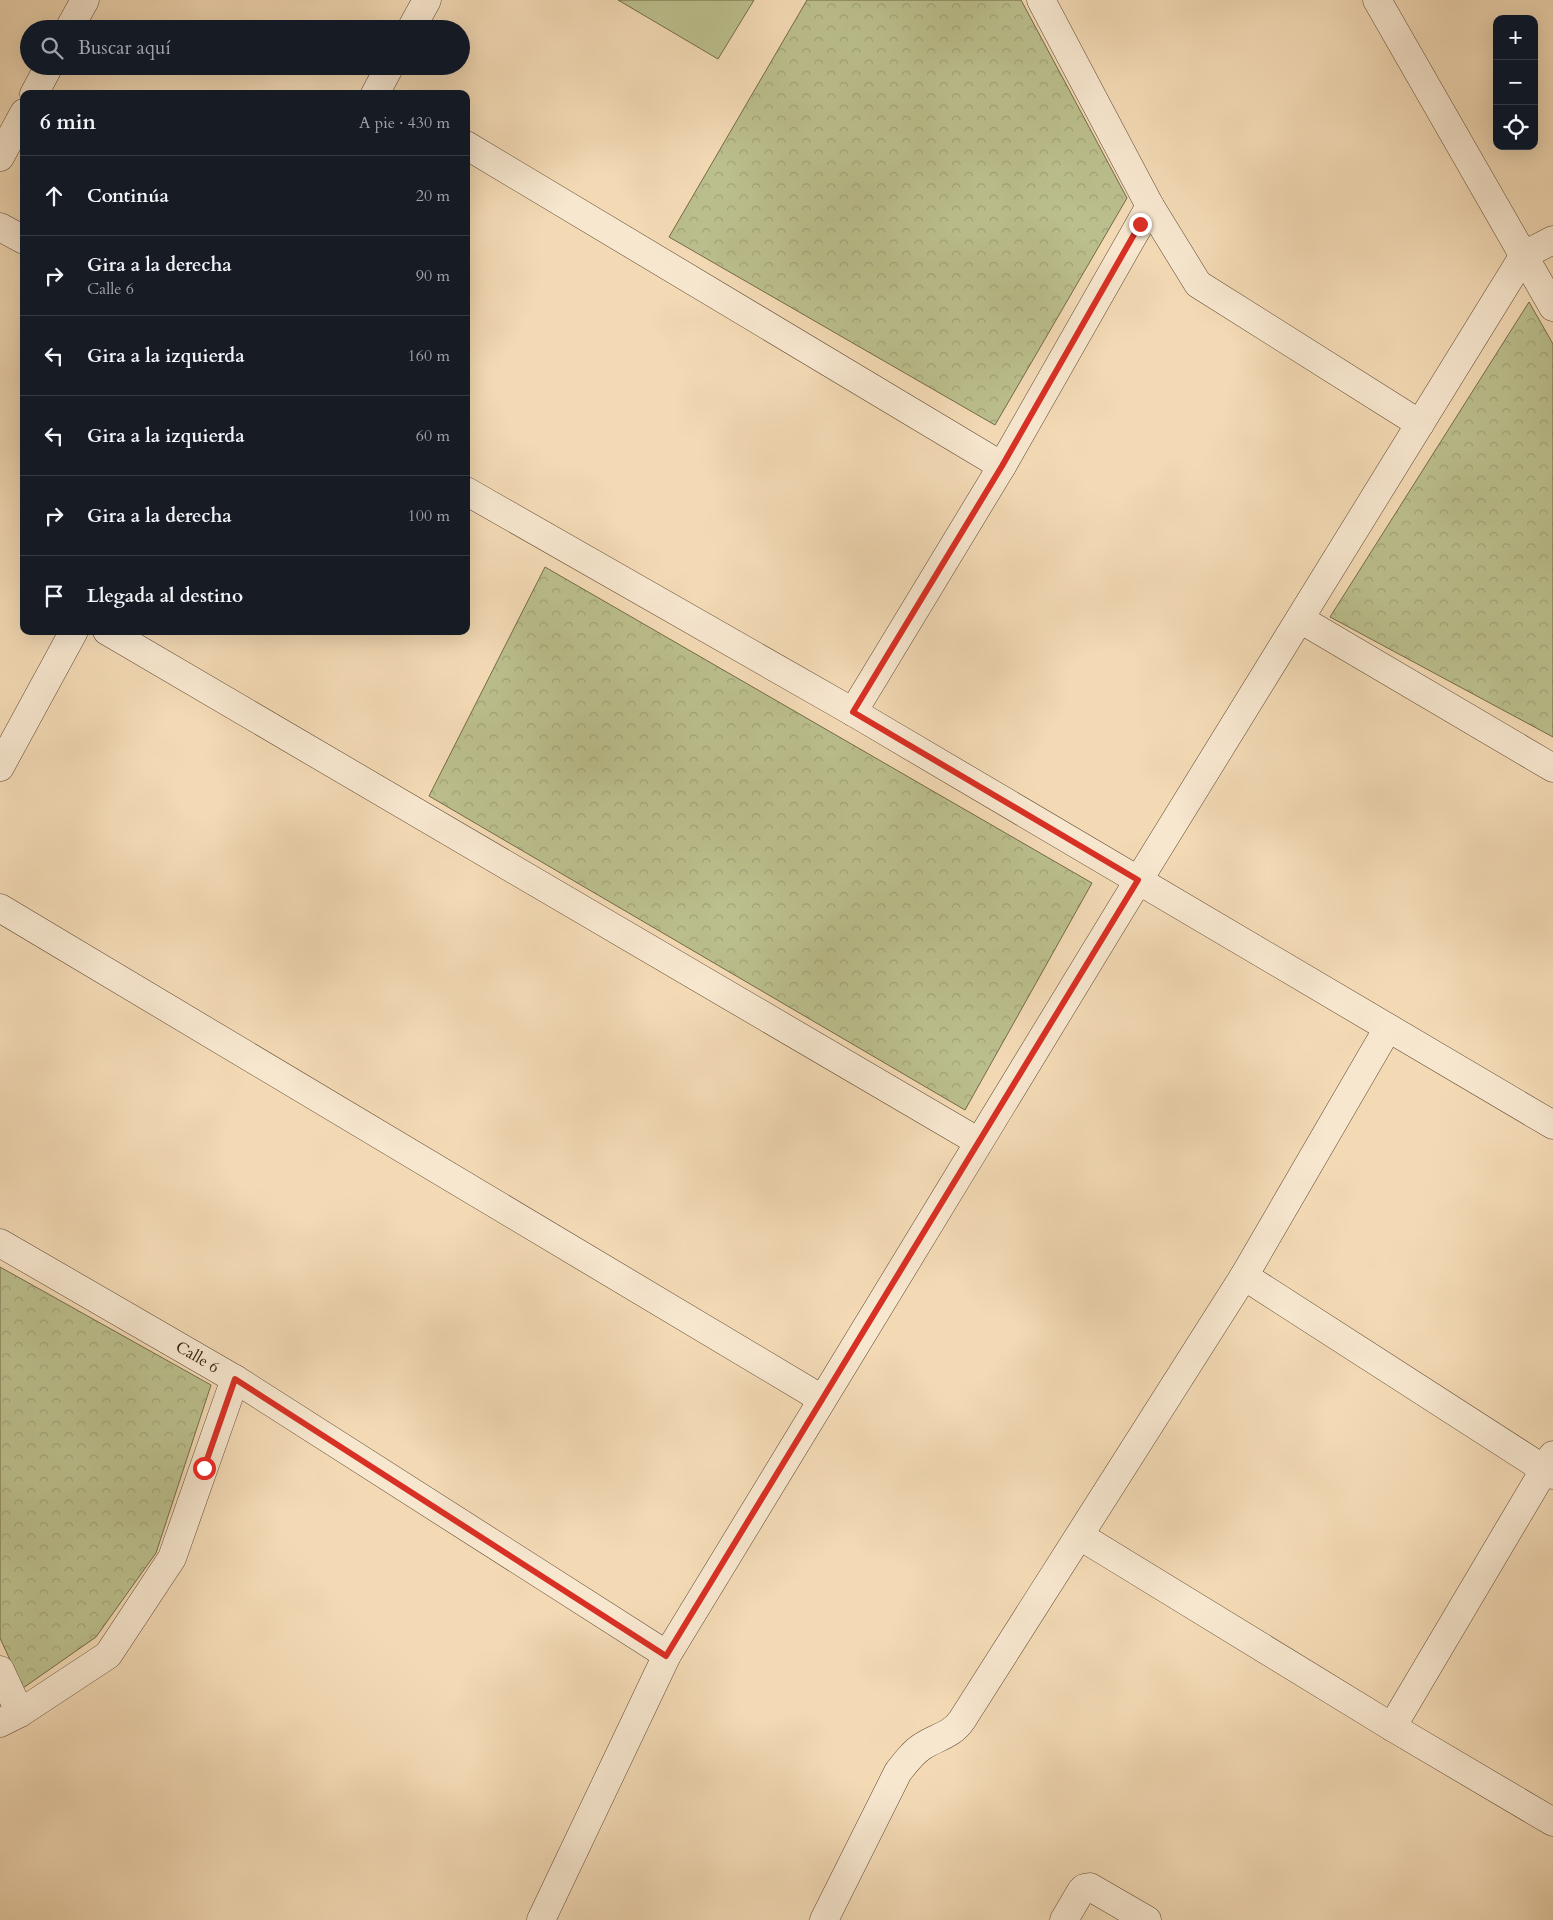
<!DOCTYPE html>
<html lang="es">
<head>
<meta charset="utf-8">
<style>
	:root { --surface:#171b24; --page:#242831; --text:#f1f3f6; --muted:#9ea1a6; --line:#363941 }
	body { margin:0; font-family:Cardo,serif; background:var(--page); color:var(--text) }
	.controls { position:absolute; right:15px; top:15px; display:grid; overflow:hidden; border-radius:10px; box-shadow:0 5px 20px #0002 }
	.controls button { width:45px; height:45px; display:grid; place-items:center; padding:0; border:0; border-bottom:1px solid var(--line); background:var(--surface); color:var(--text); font:25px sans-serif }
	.stop { position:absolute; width:15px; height:15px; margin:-11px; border:4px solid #d93025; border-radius:50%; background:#fff }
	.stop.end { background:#d93025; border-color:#fff; box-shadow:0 1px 5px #0008 }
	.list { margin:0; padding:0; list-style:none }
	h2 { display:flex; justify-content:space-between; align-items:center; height:65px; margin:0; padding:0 20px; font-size:21px }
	h2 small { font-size:16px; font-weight:400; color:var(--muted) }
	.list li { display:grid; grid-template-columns:32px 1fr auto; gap:15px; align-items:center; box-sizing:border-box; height:80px; padding:0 20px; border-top:1px solid var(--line) }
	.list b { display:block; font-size:19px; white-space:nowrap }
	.list p { margin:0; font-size:16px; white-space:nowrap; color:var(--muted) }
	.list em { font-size:16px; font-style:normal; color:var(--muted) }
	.icon { flex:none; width:28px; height:28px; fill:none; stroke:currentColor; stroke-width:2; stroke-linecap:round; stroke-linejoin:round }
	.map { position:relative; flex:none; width:1553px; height:1920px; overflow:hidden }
	.search { position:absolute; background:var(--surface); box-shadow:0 5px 20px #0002; left:20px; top:20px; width:450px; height:55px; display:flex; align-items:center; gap:12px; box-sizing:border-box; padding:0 18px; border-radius:28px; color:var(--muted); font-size:19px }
	.panel { position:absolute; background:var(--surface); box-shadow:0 5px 20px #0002; left:20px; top:90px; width:450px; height:545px; border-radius:10px }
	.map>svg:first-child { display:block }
	.park { fill:url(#park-crowns); stroke:#746a48 }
	.pitch { fill:#bbbf8d; stroke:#746a48 }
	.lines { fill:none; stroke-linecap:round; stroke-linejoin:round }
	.minor-casing { stroke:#5f472f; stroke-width:29 }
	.minor { stroke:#f7e7cf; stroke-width:28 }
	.route { stroke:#d93025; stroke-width:6 }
	.labels { text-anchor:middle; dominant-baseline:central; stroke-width:4; stroke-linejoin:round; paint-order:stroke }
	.street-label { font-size:16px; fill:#2e1602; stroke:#f7e7cf }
</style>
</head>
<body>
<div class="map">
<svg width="1553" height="1920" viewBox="0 0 1553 1920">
	<defs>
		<pattern id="park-crowns" width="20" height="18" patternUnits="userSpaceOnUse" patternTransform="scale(1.25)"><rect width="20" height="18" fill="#bbbf8d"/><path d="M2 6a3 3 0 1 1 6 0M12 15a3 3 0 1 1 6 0" fill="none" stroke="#a1a378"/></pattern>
	</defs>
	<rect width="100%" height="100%" fill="#f3dab5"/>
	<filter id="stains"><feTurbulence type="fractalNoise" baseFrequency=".004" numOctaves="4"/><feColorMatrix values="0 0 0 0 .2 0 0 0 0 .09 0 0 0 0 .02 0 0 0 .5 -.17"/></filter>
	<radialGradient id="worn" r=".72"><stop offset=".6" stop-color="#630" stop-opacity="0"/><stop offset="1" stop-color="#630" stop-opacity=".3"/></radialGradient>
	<g class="park">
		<polygon points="807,0 1021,0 1127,198 995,425 669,237"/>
		<polygon points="1529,302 1553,344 1553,737 1330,617"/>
		<polygon points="545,567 1092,883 965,1110 429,796"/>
		<polygon points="0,1267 211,1385 156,1553 96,1637 23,1688 0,1638"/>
	</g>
	<polygon class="pitch" points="618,0 754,0 718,59"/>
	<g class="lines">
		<defs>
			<g id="minor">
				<polyline points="1041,0 1150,206 1198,284 1420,424"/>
				<polyline points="1377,0 1553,307"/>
				<polyline points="69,29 85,0"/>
				<polyline points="411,29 427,0"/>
				<polyline points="34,94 49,66"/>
				<polyline points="375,94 390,66"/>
				<polyline points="466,145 1002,466"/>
				<polyline points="0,157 24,113"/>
				<polyline points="0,227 24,240"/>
				<polyline points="466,491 853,712 1553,1125"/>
				<polyline points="1300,619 1553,768"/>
				<polyline points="107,631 979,1142"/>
				<polyline points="853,712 1002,466 1150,206"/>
				<polyline points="0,767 74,631"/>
				<polyline points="0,908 822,1399"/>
				<path id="s1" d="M0 1243 235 1379 667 1655"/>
				<polyline points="1244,1276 1553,1475"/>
				<polyline points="1080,1536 1392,1727 1553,1822"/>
				<polyline points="0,1670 20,1713"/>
				<polyline points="0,1723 20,1713 108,1655 172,1558 235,1379"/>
				<polyline points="1392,1727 1553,1455"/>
				<polyline points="541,1920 667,1655 1138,881 1524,255 1553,240"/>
				<path d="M824 1920 898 1772C905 1763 913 1752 923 1746 937 1737 952 1735 962 1720L1244 1276 1388 1028"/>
				<polyline points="1064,1920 1081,1891 1084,1888 1090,1887 1147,1920"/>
			</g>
		</defs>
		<use href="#minor" class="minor-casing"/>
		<use href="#minor" class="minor"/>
	</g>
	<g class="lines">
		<polyline class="route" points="204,1468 235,1379 666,1656 1138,880 853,712 1002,466 1140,224"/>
	</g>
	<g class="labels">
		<g class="street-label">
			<text stroke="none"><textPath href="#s1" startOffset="228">Calle 6</textPath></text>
		</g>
	</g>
	<rect width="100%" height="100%" filter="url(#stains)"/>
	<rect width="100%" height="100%" fill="url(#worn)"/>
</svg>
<div class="controls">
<button>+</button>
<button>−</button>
<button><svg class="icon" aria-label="locate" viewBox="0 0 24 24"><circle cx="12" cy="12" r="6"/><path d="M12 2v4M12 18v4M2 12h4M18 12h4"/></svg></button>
</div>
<div class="stop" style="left:204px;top:1468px"></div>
<div class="stop end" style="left:1140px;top:224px"></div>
<div class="search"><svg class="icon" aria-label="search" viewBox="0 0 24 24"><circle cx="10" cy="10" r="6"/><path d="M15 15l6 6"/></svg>Buscar aquí</div>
<section class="panel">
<h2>6 min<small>A pie · 430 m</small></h2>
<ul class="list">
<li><svg class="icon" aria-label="ahead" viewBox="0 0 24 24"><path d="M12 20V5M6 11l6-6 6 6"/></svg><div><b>Continúa</b></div><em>20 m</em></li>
<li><svg class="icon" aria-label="right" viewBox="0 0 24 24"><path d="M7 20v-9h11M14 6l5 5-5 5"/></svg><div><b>Gira a la derecha</b><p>Calle 6</p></div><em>90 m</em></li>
<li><svg class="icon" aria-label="left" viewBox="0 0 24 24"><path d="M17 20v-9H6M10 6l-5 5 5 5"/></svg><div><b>Gira a la izquierda</b></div><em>160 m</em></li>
<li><svg class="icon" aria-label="left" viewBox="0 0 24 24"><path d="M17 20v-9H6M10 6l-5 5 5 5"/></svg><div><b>Gira a la izquierda</b></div><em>60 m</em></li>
<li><svg class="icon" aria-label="right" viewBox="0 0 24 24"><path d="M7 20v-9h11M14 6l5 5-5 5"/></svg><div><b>Gira a la derecha</b></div><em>100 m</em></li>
<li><svg class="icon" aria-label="arrive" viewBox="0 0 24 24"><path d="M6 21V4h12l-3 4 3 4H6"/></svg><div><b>Llegada al destino</b></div></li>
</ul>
</section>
</div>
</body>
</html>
